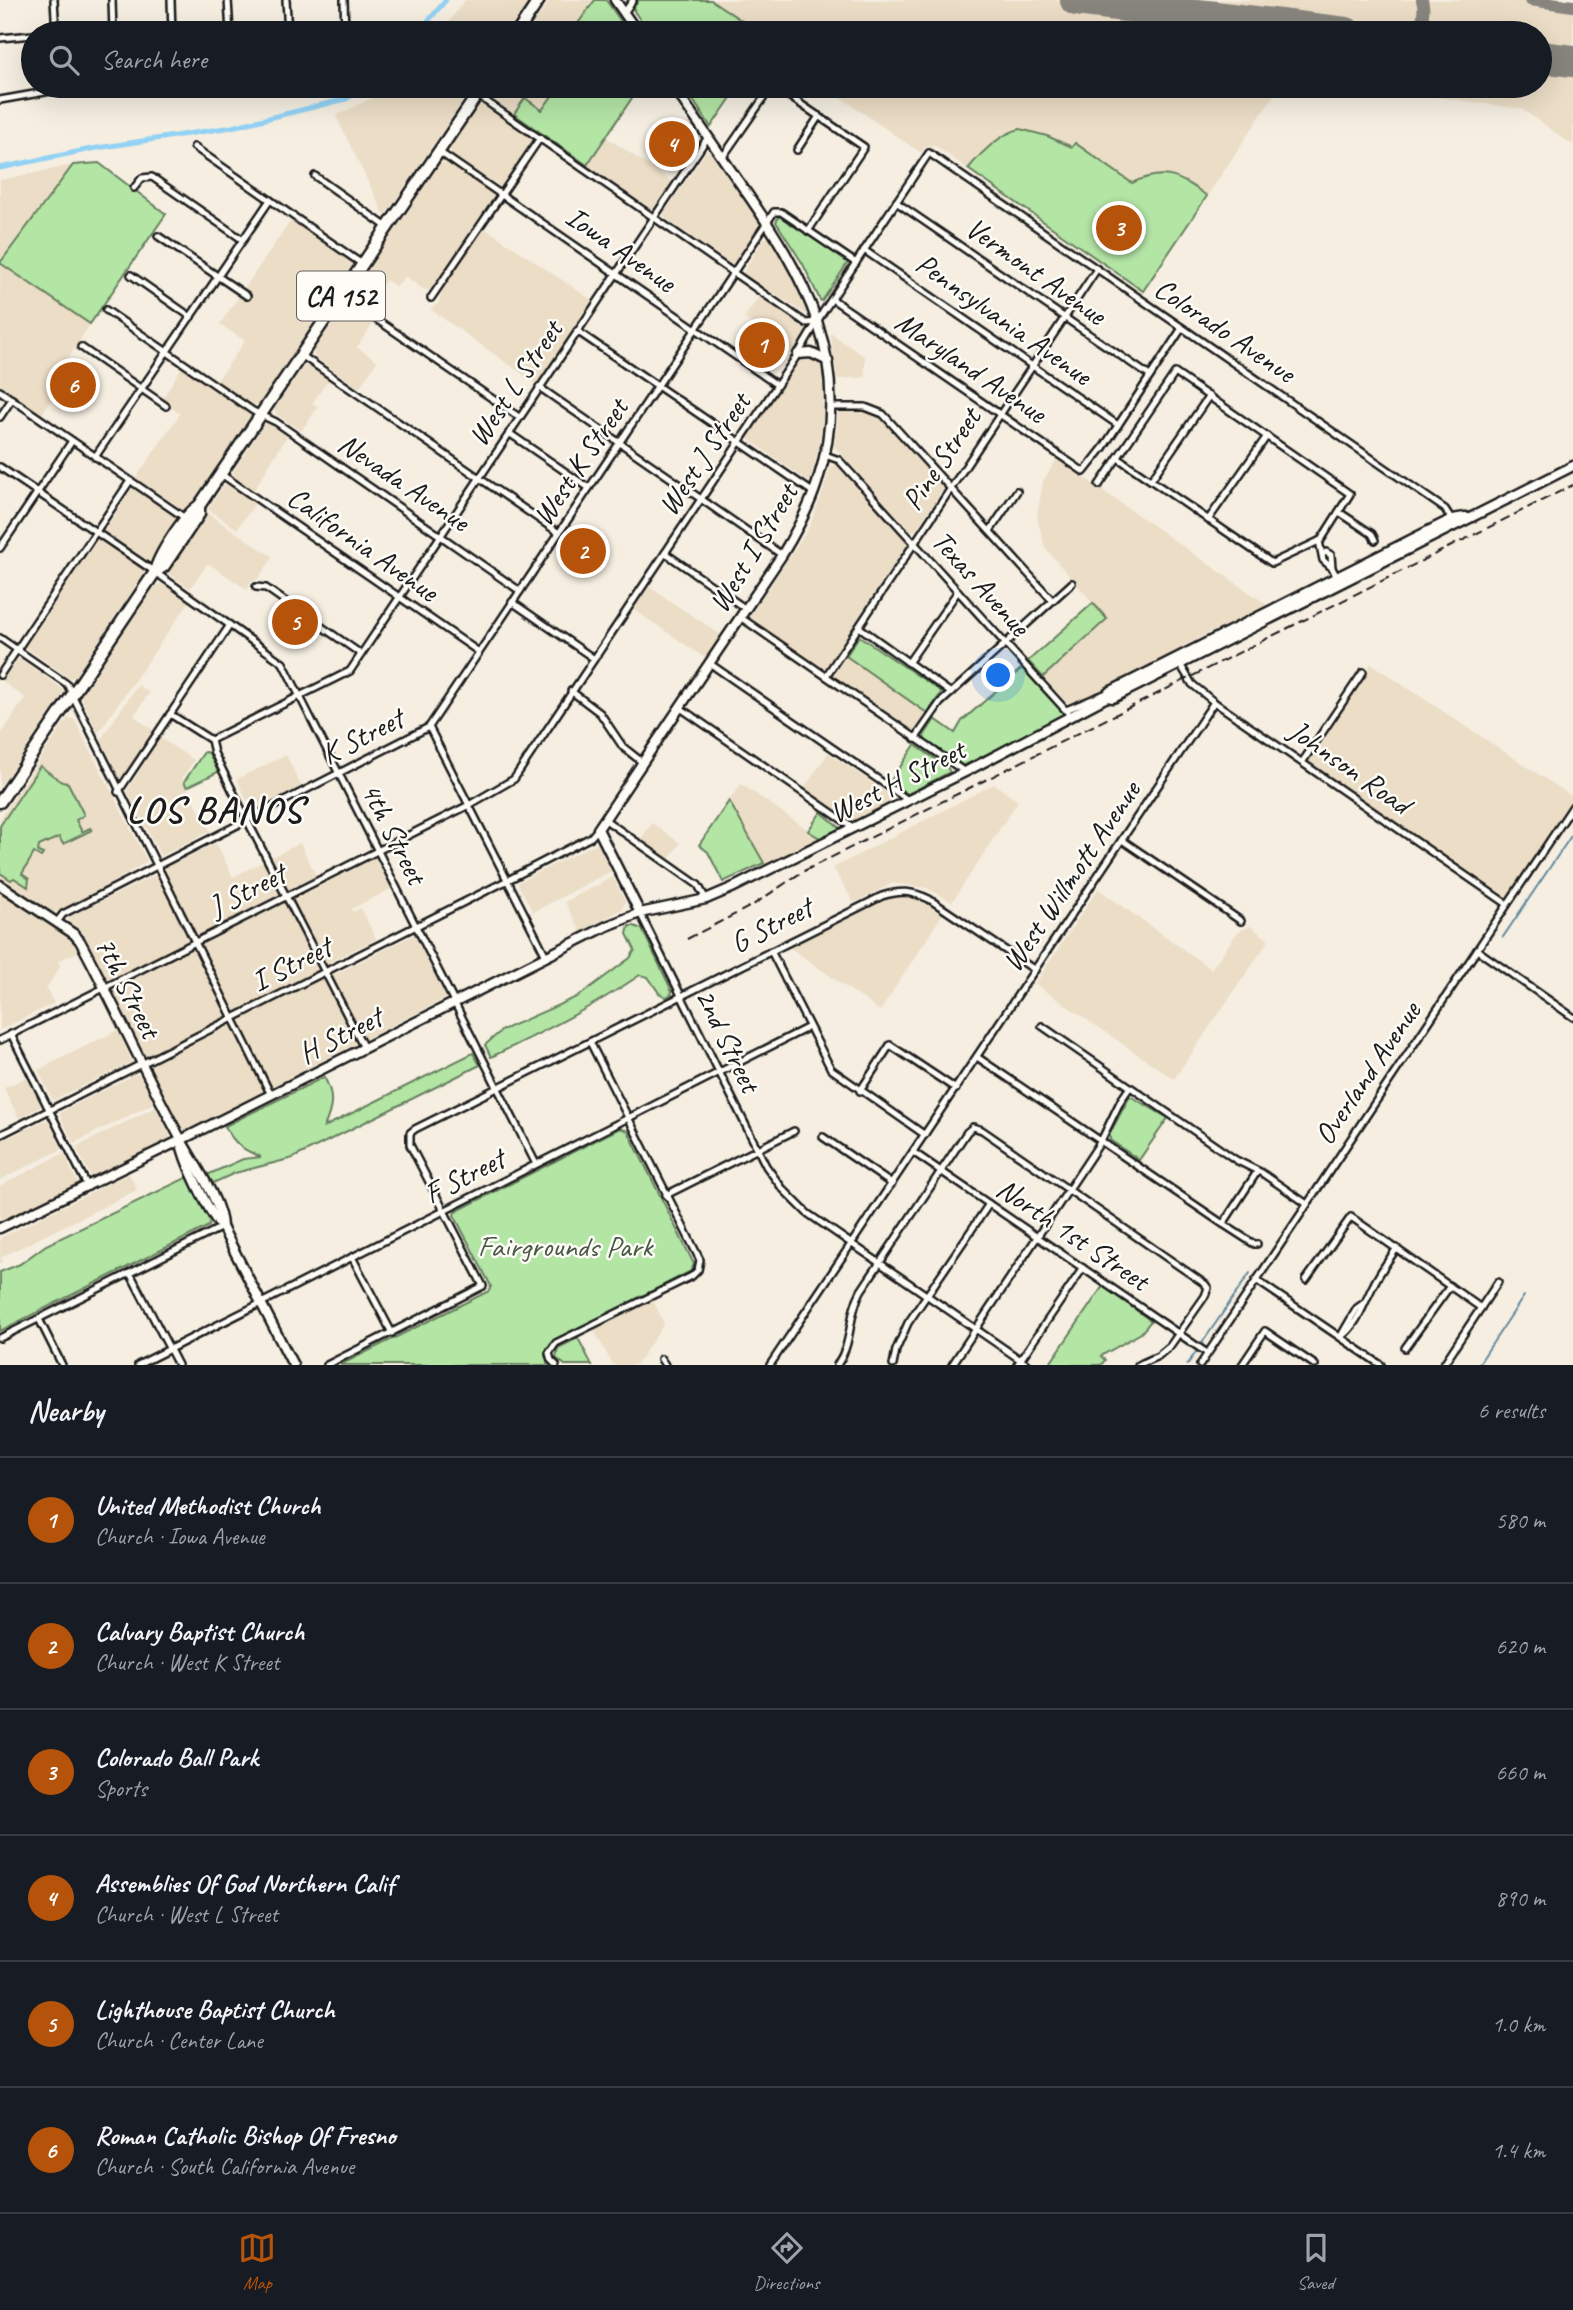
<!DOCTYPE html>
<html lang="en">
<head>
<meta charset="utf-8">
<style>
	:root { --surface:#171b24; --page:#20242c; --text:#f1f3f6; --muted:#9ea1a6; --line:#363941; --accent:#b45309 }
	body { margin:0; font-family:Caveat,sans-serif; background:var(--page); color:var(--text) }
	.you { position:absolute; left:999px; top:676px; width:24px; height:24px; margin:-18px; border:5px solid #fff; border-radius:50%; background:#1a73e8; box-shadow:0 0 0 10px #1a73e833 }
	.badge { display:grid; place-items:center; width:46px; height:46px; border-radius:50%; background:var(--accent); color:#fff; font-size:23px; font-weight:700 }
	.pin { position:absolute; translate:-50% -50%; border:4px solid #fff; box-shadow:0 2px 7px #0006 }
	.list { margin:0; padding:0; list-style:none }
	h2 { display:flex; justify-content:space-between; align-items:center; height:91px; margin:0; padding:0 28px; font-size:30px }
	h2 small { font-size:23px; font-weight:400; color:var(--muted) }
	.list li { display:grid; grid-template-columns:46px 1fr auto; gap:21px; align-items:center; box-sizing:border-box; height:126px; padding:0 28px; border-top:2px solid var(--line) }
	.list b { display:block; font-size:26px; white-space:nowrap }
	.list p { margin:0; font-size:23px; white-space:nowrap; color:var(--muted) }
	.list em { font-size:23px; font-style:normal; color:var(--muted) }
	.icon { flex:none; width:38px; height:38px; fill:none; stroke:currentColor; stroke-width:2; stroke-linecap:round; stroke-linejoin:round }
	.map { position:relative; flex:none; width:1573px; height:1365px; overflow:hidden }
	.search { position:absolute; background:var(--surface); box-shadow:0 7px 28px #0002; left:21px; right:21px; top:21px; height:77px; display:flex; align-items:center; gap:18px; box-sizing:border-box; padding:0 24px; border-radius:38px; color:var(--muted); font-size:26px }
	.sheet { height:847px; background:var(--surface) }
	nav { display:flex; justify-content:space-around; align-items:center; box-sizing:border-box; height:98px; border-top:2px solid var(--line); background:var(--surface); font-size:19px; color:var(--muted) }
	nav a { display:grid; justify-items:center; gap:4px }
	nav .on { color:var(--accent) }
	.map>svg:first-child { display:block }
	.built { fill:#ebddc6 }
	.green { fill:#b3e5a5; stroke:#688060; stroke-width:2 }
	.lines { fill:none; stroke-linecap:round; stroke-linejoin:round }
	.stream { stroke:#63899e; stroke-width:2 }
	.canal { stroke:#93d2f4; stroke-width:5 }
	.taxiway { stroke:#88857e; stroke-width:12 }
	.runway { stroke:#88857e; stroke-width:32 }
	.street-casing { stroke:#1c1c1c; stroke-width:10 }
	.secondary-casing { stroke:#1c1c1c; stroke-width:13 }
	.highway-casing { stroke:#1c1c1c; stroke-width:15 }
	.street { stroke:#fdfcf7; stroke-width:5 }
	.secondary { stroke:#fdfcf7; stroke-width:8 }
	.highway { stroke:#fdfcf7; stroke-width:10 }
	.rail { stroke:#1c1c1c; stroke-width:2; stroke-dasharray:10 5; stroke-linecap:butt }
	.labels { text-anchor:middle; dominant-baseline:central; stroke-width:5; stroke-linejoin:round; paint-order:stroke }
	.shield { fill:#fdfcf7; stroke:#605f5e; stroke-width:2 }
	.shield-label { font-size:28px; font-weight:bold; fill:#1c1c1c }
	.street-label { font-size:30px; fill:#1c1c1c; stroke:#fdfcf7 }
	.park-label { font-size:30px; fill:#495845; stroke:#fdfcf7 }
	.district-label { font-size:37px; font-weight:bold; letter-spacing:2px; fill:#1c1c1c; stroke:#fdfcf7 }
</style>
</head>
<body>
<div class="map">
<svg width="1573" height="1365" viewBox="0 0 1573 1365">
	<rect width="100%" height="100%" fill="#f5eee1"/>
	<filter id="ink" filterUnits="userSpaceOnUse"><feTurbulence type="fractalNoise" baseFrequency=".0143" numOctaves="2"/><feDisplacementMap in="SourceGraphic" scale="14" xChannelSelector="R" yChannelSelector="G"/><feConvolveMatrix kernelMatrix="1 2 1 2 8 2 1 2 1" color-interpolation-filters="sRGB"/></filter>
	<g filter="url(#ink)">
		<g class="built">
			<polygon points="465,0 531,0 509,33 441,33"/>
			<polygon points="550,0 595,0 571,33 527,33"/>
			<polygon points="711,0 1573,0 1573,145 1522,109 1358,86 1540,86 1540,33 760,33"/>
			<polygon points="395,86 473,86 385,216 336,116"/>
			<polygon points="492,86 559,86 542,111 525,99 514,114 490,98 488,92"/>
			<polygon points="824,86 1280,86 1207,196 1176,177 1164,175 1143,177 1132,183 1075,144 1072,147 1033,131 995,142 968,169 934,145 925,147 921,153"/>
			<polygon points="483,105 534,139 501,187 452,155 450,148 478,107"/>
			<polygon points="606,137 673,182 654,209 652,209 587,165"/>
			<polygon points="710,151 759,223 759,227 735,263 731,264 664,217 664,213 706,152"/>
			<polygon points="447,162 495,195 432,288 426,291 405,276 396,287 386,280 367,305 356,297 354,291 440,163"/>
			<polygon points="73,165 1,263 90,324 68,359 59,388 41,415 0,387 0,180"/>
			<polygon points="292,219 351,260 352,265 259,404 252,405 217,381 245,341 220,324"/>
			<polygon points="485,228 593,301 537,384 430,309 438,304 443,288"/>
			<polygon points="764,238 769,238 792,273 809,316 743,273"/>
			<polygon points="760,295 809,329 795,353 744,318"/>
			<polygon points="350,304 375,321 357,347 377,361 359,388 315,357 313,352 344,306"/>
			<polygon points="830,333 865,357 865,377 837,379"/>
			<polygon points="809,355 820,363 823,388 822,428 814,468 809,482 747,438 801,358"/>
			<polygon points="310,365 329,379 312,403 318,407 301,431 276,414 274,409 304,366"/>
			<polygon points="182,367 249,411 250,417 188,509 183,510 136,478 180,414 162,400"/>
			<polygon points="839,412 866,412 878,416 943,485 943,489 916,530 911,531 834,446"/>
			<polygon points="270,422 288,434 254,490 234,477 233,472 265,423"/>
			<polygon points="1057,459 1266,604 1267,607 1226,628 1217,629 1185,645 1179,651 1076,704 1066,702 1043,677 1107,619 1045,548 1037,517 1043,481"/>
			<polygon points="836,464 908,543 825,668 821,668 751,619 750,616 809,528 823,492 830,468"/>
			<polygon points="229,484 256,502 237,529 208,509 223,486"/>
			<polygon points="132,488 177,518 178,523 151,562 104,532"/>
			<polygon points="205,512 273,557 257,580 249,583 248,590 208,563 190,588 169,574 167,569"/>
			<polygon points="98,539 143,569 144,573 75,677 69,678 25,647"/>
			<polygon points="162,584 189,602 98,733 82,700 82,695 156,585"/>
			<polygon points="649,587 721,635 705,658 633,609"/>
			<polygon points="846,656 927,713 916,730 912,731 835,678 834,673"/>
			<polygon points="19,658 61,688 64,693 0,787 0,736 25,698 2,681"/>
			<polygon points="1371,664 1573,797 1508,898 1354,796 1307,760"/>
			<polygon points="138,685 149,693 134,716 154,731 123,777 120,778 101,739"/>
			<polygon points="68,718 74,719 147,861 97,892 54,913 0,877 0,819"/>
			<polygon points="160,738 194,760 182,778 210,831 161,856 127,791"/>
			<polygon points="828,753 893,797 891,802 853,821 804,789"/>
			<polygon points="286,755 301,786 254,810 251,809 237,779"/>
			<polygon points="741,784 820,838 766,866 729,801"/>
			<polygon points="994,784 1018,801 952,902 927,888 893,883 854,903 833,868"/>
			<polygon points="652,823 680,843 668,861 639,842"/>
			<polygon points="216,843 233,877 300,843 316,876 292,887 297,898 375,858 391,889 351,909 353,912 361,908 376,939 329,962 336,974 412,936 415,937 446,998 186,1130 181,1128 85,935 68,920 69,917 166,870 167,867"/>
			<polygon points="597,843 611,871 533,912 518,884 519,882"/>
			<polygon points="613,877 625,902 622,909 581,932 565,902"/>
			<polygon points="1098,889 1211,969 1238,932 1250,926 1269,940 1174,1079 1035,984"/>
			<polygon points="0,892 72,941 77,952 58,961 60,967 46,988 54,1003 0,1030"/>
			<polygon points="895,896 921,900 942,915 880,1011 789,947"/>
			<polygon points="118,1030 132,1062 53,1100 38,1070"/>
			<polygon points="138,1073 154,1103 74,1143 60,1115 61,1112"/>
			<polygon points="27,1077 40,1105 39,1108 19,1118 4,1088"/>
			<polygon points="156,1107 170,1134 169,1139 93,1177 90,1175 76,1147"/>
			<polygon points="45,1120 48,1121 62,1149 0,1180 0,1142"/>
			<polygon points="64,1153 78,1184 0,1223 0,1186"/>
			<polygon points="129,1174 137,1190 1,1257 3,1262 0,1263 0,1238"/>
			<polygon points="653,1300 664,1324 636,1365 613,1365 594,1330"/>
		</g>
		<g class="green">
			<polygon points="595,0 606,0 629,33 571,33"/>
			<polygon points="639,0 711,0 760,33 706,33 698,28 695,33 649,33 634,11 634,7"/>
			<polygon points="559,86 640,86 587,165 514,114 525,98 542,110"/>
			<polygon points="704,86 739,86 711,127 691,97"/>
			<path d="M1020 129 1047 136 1072 147 1075 143 1132 183C1164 168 1180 176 1207 196L1143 291 968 169C981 153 999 134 1020 129Z"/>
			<polygon points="99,163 166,214 90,324 0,263 73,165"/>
			<polygon points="779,216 847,261 847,264 822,301 820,300 803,264 776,222"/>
			<polygon points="1093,603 1107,619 1043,677 1028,661"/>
			<polygon points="859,636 942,692 927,713 846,656"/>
			<polygon points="1022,668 1063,713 1063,716 965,765 962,765 925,740 924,736 935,719 955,733 962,721"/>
			<polygon points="915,745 947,767 950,772 908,794 890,782"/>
			<polygon points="204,752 209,753 218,772 187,787 184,782"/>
			<polygon points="40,766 62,782 68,783 84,815 76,820 82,832 90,828 92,830 63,844 59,837 39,846 38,852 43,854 41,857 34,853 22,874 29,879 28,887 14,878 11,880 0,873 0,826"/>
			<polygon points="729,801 764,863 723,882 708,852 699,845"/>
			<polygon points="821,812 839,827 837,830 820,838 808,831"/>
			<path d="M629 926H634L642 929 672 991 671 995 666 997 659 993 648 977 640 975C593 1007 543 1032 491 1057L485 1045 502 1030 579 996 630 958 635 950 627 934Z"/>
			<path d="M473 1053 480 1065 293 1158 235 1173 211 1184 207 1175 243 1159 261 1157C243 1150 234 1144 225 1126L324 1077C335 1096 332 1109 324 1127Z"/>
			<polygon points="1130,1096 1168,1118 1139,1160 1110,1140 1110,1133"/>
			<polygon points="620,1128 628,1131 694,1264 691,1271 552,1342 547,1348 545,1356 550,1365 340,1365 489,1291 491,1286 454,1215 455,1212"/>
			<polygon points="190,1176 211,1219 209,1226 0,1331 0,1272 20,1264 46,1245"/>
			<polygon points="1103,1286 1151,1321 1141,1333 1101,1356 1105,1360 1101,1365 1049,1365"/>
			<polygon points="578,1338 592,1365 565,1365 556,1358 558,1348"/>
		</g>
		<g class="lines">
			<g class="stream">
				<polyline points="1503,937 1573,833"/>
				<polyline points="1187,1365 1250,1273"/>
				<polyline points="1478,1365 1524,1296"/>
			</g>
			<g class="canal">
				<polyline points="418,33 446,0"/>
				<polyline points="0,168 91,149 232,127 346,99 369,86"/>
			</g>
			<g class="taxiway">
				<polyline points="1530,0 1573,6"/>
				<path d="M1416 33C1423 26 1425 9 1422 0"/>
			</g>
			<g class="runway">
				<polyline points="1076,0 1346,33"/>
				<polyline points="1540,57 1573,61"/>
			</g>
			<defs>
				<g id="street">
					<polyline points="54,0 56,33"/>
					<polyline points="112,0 113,33"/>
					<polyline points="171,0 172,33"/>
					<polyline points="228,0 230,33"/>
					<polyline points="286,0 288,33"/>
					<polyline points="344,0 345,33"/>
					<polyline points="624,13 633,0"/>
					<polyline points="0,38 33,35"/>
					<polyline points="774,86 864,147 808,231"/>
					<polyline points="477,95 806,323 818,322"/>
					<polyline points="0,100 79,86"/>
					<polyline points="194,147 362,264"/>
					<polyline points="797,150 819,116"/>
					<polyline points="438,151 777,385"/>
					<polyline points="722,158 772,86"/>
					<polyline points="315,176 387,227"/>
					<polyline points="134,188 142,178 152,177 243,240"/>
					<polyline points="896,202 1150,376"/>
					<polyline points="158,236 247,296"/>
					<polyline points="864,250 1118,425"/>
					<polyline points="131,275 191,317"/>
					<polyline points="341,295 519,417"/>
					<polyline points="431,298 540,138"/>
					<polyline points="832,299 1084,472 1103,448 1182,328"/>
					<polyline points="106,310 253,411 276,422 520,591"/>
					<polyline points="577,331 814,493"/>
					<polyline points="81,347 166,406"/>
					<polyline points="301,355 559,533"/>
					<polyline points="539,387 782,555"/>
					<polyline points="0,391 185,518"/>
					<polyline points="831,407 865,407 883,414 1052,600"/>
					<polyline points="0,417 12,399"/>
					<polyline points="509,433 589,488"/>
					<polyline points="825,455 839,460 1071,716"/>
					<polyline points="95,457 270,200"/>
					<polyline points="0,467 155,572 283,663 536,1164"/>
					<polyline points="221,474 479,652"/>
					<polyline points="1151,480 1209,396"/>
					<polyline points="1099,485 1175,373 1350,494 1321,540 1272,563 1118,458"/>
					<polyline points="1339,512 1372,534 1375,540"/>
					<polyline points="1208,520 1267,436"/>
					<polyline points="990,531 1017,491"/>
					<polyline points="1319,541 1323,560 1332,568 1337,577"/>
					<polyline points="0,548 72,441"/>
					<polyline points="665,553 746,609"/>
					<polyline points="1323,554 1326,552 1331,555 1332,568"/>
					<polyline points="256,587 266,588 361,654"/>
					<polyline points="512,602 593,658"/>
					<polyline points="740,617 965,772"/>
					<polyline points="859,627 951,693"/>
					<polyline points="0,638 67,684 271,1095"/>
					<polyline points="709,663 908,800"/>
					<polyline points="908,663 958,591"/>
					<polyline points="1180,664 1192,684 1214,702 1507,904"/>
					<polyline points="0,675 130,481"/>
					<polyline points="826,676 1097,269"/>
					<polyline points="571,691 600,713 623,747 642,762"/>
					<polyline points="679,707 854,828"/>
					<polyline points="1066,710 1109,692"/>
					<polyline points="170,714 211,740 214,753 247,820 364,1048"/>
					<polyline points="429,727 546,956"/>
					<polyline points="915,739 940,703 1072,583"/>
					<polyline points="211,740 350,671 708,137"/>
					<polyline points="1303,761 1363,672"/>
					<polyline points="118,792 230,625"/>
					<polyline points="604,819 698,885 706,899"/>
					<polyline points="1122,840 1241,921"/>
					<polyline points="640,913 766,1166 782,1188 807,1213 1028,1365"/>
					<polyline points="57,922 63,914 429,727 774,212 781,212 856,263"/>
					<polyline points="1477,950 1573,1017"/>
					<polyline points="771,951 831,1069 925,1135"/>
					<polyline points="1042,1026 1236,1160 1262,1173 1307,1204"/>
					<polyline points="11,1034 88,1187"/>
					<polyline points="0,1040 469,805 514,779 798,354 823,312 929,153 1445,509 1452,520"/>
					<polyline points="977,1057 1223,1224 1254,1244 1257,1244"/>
					<polyline points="860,1091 890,1045 956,1089"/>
					<polyline points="0,1135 508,880 591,837 598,829"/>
					<polyline points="823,1137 892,1184"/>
					<polyline points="913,1152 1207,1353"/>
					<polyline points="666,1195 794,1131"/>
					<polyline points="1223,1224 1257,1172"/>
					<polyline points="352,1257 392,1333"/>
					<polyline points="130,1273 178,1365"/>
					<polyline points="1256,1280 1381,1365"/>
					<polyline points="1306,1280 1351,1217 1481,1308"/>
					<polyline points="39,1319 62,1365"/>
					<polyline points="1342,1334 1357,1308 1364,1303"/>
					<path d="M1341 1337C1359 1323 1363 1305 1373 1286 1379 1273 1388 1261 1397 1248"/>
					<polyline points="0,1338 222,1227"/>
					<polyline points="1405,1348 1450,1286"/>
					<polyline points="661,1359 665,1365"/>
					<polyline points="138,1365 809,1027"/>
					<path d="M327 1365 483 1286 410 1145V1133L415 1129 882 896C900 890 912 891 929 899L1035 970"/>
					<polyline points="556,1365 551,1360 549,1353 556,1343 692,1276 698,1270 700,1260 590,1042"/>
					<polyline points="770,1365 1214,702"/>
					<path d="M837 1365C854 1340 847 1317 861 1291L967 1132 973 1127 982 1130 1205 1284 1208 1288 1205 1296 1170 1346 1158 1356 1138 1365"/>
					<polyline points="893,1365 896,1350 908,1323 989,1204"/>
					<polyline points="952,1365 1101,1141 1121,1100 1130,1087"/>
					<polyline points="1017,1365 1083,1268"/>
					<polyline points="1200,1365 1573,806"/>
					<polyline points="1242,1365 1265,1331 1315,1365"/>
					<polyline points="1443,1365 1498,1282"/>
				</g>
				<g id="secondary">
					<polyline points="615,0 638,33"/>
					<polyline points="798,354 811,353 828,361"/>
					<polyline points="1107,697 1109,692 1434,528 1452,519 1465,517"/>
					<path d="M0 885 74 934 80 941C115 1005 144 1072 179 1136 191 1160 222 1201 222 1227"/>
					<path d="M640 913 598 829 782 555C796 532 809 508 817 483 856 364 806 277 739 182 717 150 695 118 673 86"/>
					<path d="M181 1140C181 1156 210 1215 222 1227L293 1365"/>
					<polyline points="0,1228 181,1140 607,926 640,913 706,899 734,887 965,772 1107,697 1113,698 1573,466"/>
				</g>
				<g id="highway">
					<polyline points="517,33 539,0"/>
					<path d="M155 572C158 556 186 513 199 506L483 86"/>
					<polyline points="0,802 155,572 164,566 199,514 199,506"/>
				</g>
			</defs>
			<use href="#street" class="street-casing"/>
			<use href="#secondary" class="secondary-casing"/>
			<use href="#highway" class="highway-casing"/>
			<use href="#street" class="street"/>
			<use href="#secondary" class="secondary"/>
			<use href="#highway" class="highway"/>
			<polyline class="rail" points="687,939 753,905 802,872 1573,485"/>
		</g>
	</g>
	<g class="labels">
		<rect class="shield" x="297" y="271.5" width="88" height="49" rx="5"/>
		<g class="shield-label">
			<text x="341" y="296">CA 152</text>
		</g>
		<g class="street-label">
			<text transform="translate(621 249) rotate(35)">Iowa Avenue</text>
			<text transform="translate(1036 271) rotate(35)">Vermont Avenue</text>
			<text transform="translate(1004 319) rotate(35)">Pennsylvania Avenue</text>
			<text transform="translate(1225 330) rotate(34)">Colorado Avenue</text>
			<text transform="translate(971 367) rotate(34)">Maryland Avenue</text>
			<text transform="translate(515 383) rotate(-56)">West L Street</text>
			<text transform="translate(704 454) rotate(-56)">West J Street</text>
			<text transform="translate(941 459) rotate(-56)">Pine Street</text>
			<text transform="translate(580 462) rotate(-56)">West K Street</text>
			<text transform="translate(404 482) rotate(34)">Nevada Avenue</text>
			<text transform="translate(363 544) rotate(35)">California Avenue</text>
			<text transform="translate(753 548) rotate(-59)">West I Street</text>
			<text transform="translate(981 583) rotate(48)">Texas Avenue</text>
			<text transform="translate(362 736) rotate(-27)">K Street</text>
			<text transform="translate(1350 767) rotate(35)">Johnson Road</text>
			<text transform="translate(897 781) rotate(-27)">West H Street</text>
			<text transform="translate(394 833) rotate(63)">4th Street</text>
			<text transform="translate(1071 876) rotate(-56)">West Willmott Avenue</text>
			<text transform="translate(247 890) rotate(-27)">J Street</text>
			<text transform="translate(771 925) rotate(-27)">G Street</text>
			<text transform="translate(291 964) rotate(-27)">I Street</text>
			<text transform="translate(128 987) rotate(63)">7th Street</text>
			<text transform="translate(340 1035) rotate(-27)">H Street</text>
			<text transform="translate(728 1040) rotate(64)">2nd Street</text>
			<text transform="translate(1367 1073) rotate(-56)">Overland Avenue</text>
			<text transform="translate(464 1176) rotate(-27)">F Street</text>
			<text transform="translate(1073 1234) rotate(34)">North 1st Street</text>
		</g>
		<g class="park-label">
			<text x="565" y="1246">Fairgrounds Park</text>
		</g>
		<g class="district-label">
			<text x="215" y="809">LOS BANOS</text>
		</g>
	</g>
</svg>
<div class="you"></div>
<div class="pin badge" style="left:762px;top:345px">1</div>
<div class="pin badge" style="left:583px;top:551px">2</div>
<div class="pin badge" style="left:1119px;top:228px">3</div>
<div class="pin badge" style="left:672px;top:144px">4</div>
<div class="pin badge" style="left:295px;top:622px">5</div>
<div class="pin badge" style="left:73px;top:385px">6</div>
<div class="search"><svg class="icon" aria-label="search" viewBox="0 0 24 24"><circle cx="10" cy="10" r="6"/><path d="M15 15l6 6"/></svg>Search here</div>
</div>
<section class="sheet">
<h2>Nearby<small>6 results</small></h2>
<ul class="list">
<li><span class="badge">1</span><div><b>United Methodist Church</b><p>Church · Iowa Avenue</p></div><em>580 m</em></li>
<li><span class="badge">2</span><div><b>Calvary Baptist Church</b><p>Church · West K Street</p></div><em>620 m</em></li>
<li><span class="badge">3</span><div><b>Colorado Ball Park</b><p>Sports</p></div><em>660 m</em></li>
<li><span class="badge">4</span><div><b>Assemblies Of God Northern Calif</b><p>Church · West L Street</p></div><em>890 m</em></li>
<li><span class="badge">5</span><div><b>Lighthouse Baptist Church</b><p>Church · Center Lane</p></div><em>1.0 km</em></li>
<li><span class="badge">6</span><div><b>Roman Catholic Bishop Of Fresno</b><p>Church · South California Avenue</p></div><em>1.4 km</em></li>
</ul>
</section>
<nav>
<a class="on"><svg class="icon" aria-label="map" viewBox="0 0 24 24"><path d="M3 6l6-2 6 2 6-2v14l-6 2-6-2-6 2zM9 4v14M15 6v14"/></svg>Map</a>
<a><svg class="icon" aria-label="directions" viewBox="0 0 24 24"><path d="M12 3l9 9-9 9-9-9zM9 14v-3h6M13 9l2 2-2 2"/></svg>Directions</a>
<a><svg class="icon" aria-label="saved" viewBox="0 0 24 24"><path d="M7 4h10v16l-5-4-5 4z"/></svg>Saved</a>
</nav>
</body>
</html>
